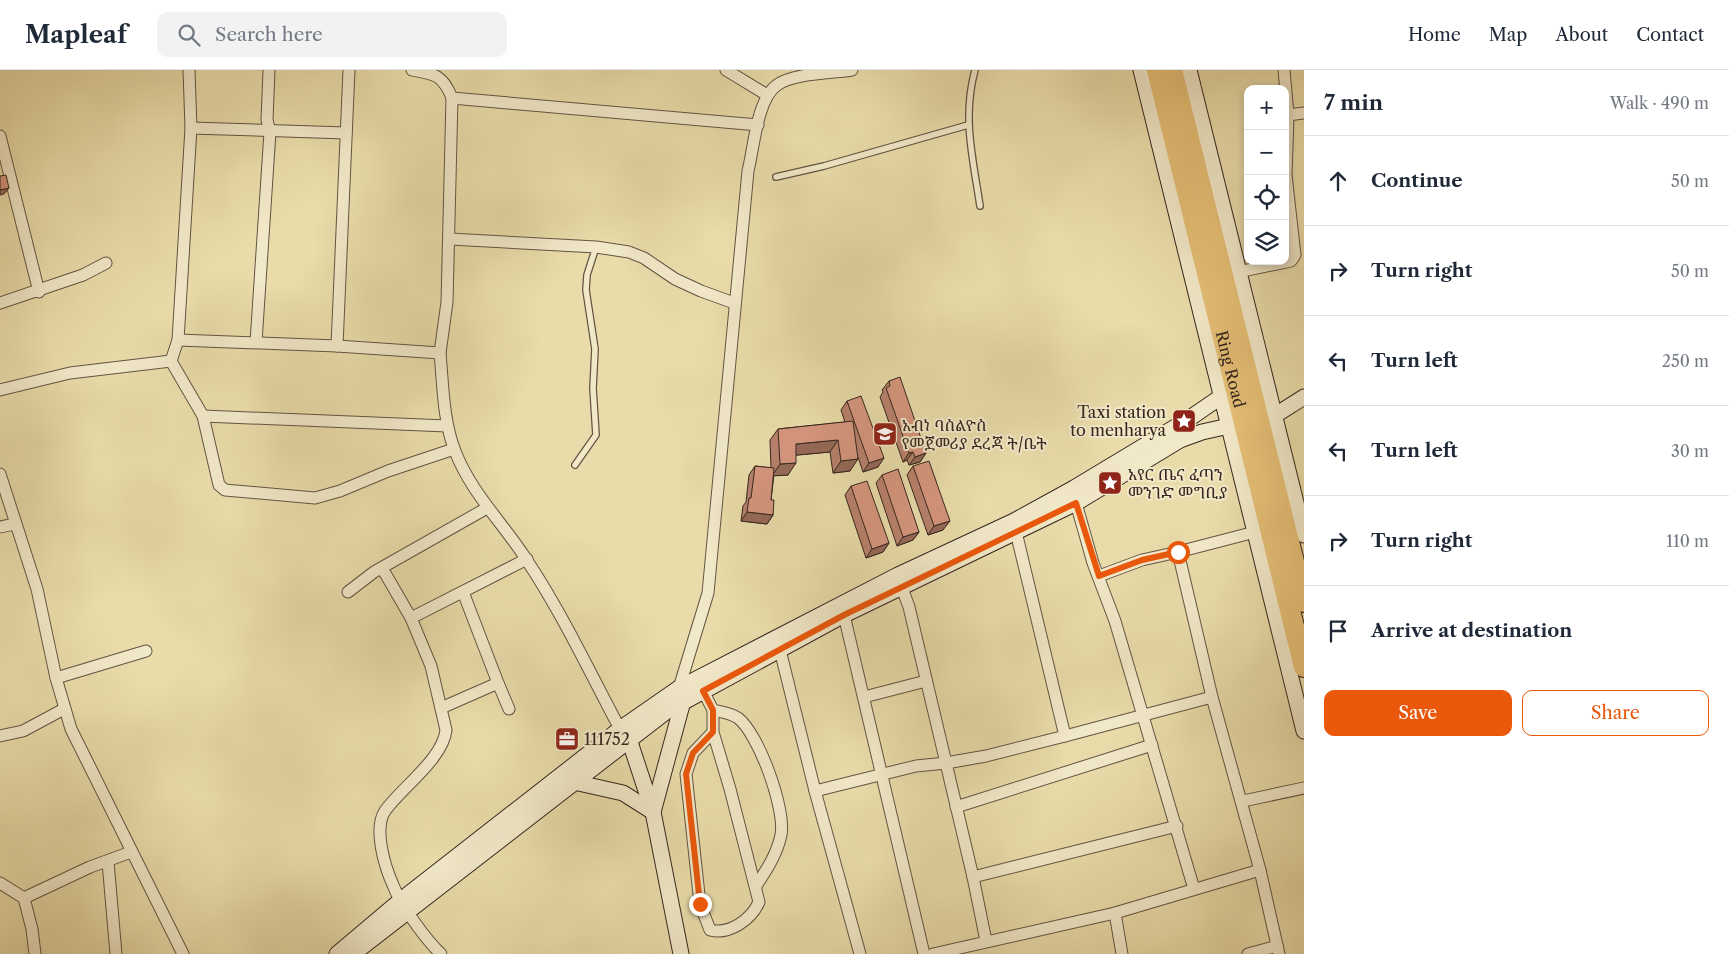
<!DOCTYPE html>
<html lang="en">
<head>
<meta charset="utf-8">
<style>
	:root { --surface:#fff; --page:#f2f2f3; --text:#1f2937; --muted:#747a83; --line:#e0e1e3; --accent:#ea580c }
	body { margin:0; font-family:"Libre Caslon Text","Noto Serif Ethiopic",serif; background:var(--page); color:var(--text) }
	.controls { position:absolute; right:15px; top:15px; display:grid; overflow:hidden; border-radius:10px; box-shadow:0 2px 8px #0003 }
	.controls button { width:45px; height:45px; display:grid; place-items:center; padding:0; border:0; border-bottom:1px solid var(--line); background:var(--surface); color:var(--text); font:25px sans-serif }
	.stop { position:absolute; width:15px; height:15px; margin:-11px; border:4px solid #ea580c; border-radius:50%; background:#fff }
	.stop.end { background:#ea580c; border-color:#fff; box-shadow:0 1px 5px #0008 }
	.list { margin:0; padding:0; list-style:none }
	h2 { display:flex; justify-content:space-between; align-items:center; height:65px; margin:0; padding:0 20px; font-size:21px }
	h2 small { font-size:16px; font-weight:400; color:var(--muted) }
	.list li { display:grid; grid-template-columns:32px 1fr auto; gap:15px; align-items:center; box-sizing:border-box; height:90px; padding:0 20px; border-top:1px solid var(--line) }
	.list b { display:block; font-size:19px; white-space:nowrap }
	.list em { font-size:16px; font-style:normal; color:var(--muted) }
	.actions { display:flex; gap:10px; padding:15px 20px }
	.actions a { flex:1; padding:11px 0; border:1px solid var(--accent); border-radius:10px; text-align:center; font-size:18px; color:var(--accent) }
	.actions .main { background:var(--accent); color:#fff }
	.icon { flex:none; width:28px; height:28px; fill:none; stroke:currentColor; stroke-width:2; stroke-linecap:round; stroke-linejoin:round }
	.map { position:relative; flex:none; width:1304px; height:884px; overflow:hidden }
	header { display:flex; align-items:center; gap:30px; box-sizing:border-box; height:70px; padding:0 25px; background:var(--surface); border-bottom:1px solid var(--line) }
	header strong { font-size:24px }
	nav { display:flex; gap:28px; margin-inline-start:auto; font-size:18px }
	.search { width:350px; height:45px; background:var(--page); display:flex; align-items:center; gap:12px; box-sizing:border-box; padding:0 18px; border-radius:10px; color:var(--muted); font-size:19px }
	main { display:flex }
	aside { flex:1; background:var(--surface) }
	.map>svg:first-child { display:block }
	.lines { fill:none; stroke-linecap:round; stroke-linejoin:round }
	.lane-casing { stroke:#635442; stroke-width:8 }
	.street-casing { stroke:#635442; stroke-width:13 }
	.secondary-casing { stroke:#36261f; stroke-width:17 }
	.highway-casing { stroke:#36261f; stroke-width:22 }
	.lane { stroke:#f1e8c8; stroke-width:5.5 }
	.street { stroke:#f1e8c8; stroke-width:11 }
	.secondary { stroke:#f1e8c8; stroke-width:15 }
	.highway { stroke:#e4be75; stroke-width:20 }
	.wall { fill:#b7816c; stroke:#36261f }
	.shaded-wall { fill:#956958; stroke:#36261f }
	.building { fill:#d5967e; stroke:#36261f }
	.route { stroke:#ea580c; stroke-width:6 }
	.labels { text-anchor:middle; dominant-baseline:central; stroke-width:4; stroke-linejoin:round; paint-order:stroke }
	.street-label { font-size:16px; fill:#36261f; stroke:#f1e8c8 }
	.poi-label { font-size:16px; fill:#36261f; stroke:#f1e8c8; text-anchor:start }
</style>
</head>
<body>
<header>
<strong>Mapleaf</strong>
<div class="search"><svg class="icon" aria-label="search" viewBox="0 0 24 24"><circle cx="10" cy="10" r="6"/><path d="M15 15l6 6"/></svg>Search here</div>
<nav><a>Home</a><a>Map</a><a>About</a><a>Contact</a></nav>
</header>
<main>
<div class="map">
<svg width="1304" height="884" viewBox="0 0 1304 884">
	<rect width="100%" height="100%" fill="#e9dcaa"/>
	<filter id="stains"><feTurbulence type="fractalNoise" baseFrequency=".004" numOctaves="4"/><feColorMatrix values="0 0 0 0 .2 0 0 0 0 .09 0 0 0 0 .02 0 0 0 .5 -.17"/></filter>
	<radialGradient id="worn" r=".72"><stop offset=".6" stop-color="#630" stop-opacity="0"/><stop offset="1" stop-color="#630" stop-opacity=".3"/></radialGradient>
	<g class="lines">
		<defs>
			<g id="lane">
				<path d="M975 0C962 48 973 88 980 136"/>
				<polyline points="776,107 824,96 968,55"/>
				<polyline points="575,395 596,365 593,318 595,279 586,220 587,205 596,177"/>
			</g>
			<g id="street">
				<polyline points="189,0 191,58 178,270 171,291 203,346 219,415 225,420 315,428 340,421 388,401 454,379"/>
				<path d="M412 0C435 4 443 5 452 28"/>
				<polyline points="726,0 767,25"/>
				<polyline points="1288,45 1304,43"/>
				<polyline points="191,58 346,63"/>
				<polyline points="0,66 39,222"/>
				<polyline points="450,169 596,177 629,182 644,188 675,209 701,221 734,233"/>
				<polyline points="1238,202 1291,191 1295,185 1286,105 1288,45 1284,0"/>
				<polyline points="0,233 83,205 106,193"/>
				<path d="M178 270 337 276 440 283C443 315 443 350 455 381 471 423 504 454 528 492 563 545 590 603 620 659"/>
				<polyline points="256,272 270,62 267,50 269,0"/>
				<polyline points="337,276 349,0"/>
				<polyline points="440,283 447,232 452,28 758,55"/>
				<polyline points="0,320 70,303 171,291"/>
				<polyline points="203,346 447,356"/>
				<polyline points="0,404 37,519 56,608 71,659 183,884"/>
				<polyline points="1076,433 1093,493 1115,551 1194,819"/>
				<polyline points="0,457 15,454"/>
				<polyline points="1178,482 1255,462"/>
				<path d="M382 498 411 548 431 596 446 660C443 689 401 718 385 741 373 759 385 797 393 815 400 834 426 870 441 884"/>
				<polyline points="1099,506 1142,490 1178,482 1212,627 1260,800"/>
				<polyline points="899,510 909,537 973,807"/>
				<polyline points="348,522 374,502 487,438"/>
				<polyline points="463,522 498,613"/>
				<polyline points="844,545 924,884"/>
				<polyline points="411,548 527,489"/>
				<polyline points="780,580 815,721"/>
				<polyline points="56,608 146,581"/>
				<path d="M703 621 713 640V662L730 719 759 832C751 850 729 865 710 860L700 834 686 704 693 683 713 662"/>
				<path d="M681 623 679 618 708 523 748 101C754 77 757 29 777 15 793 3 833 3 852 0"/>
				<polyline points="864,627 926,611"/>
				<polyline points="441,638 498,613 509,639"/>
				<path d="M713 640C722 642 731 643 738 648 759 664 786 740 781 765 777 784 767 799 756 816"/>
				<polyline points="0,666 23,661 64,639"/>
				<polyline points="1065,666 1212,627"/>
				<polyline points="1243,731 1304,718"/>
				<polyline points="956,737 1152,675"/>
				<polyline points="108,792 116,884"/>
				<polyline points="0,813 24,828 90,797 131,782"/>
				<polyline points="24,828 32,859 35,884"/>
				<polyline points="1115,843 1122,884"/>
				<polyline points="986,871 973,807 1177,756"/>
				<polyline points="860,884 815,721 916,696 946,693 986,686 1065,666 1016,462"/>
				<polyline points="933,884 1115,843 1260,800 1279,884"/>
				<polyline points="1248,884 1277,876"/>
			</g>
			<g id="secondary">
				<polyline points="1141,0 1304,661"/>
				<polyline points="1189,0 1304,465"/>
				<polyline points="1274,346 1304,327"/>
				<polyline points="629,669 653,742 681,884"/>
				<polyline points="574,712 623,723 653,742 683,631"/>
				<polyline points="337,884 401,830 620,659 679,618 898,505 1014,451 1074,418 1187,350 1222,326"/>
				<polyline points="353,884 667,641 844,545 1076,433 1180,370 1202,362 1229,356"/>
			</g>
			<g id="highway">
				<path id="s1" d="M1157 0 1304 597"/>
				<polyline points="1172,0 1304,532"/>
			</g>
		</defs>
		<use href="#lane" class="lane-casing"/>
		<use href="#street" class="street-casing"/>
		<use href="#secondary" class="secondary-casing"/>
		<use href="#highway" class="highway-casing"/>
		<use href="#lane" class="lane"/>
		<use href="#street" class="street"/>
		<use href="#secondary" class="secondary"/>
		<use href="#highway" class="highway"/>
	</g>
	<g class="wall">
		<polygon points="889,311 926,383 920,392 909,395 907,390 903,392 880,327 883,322 882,320"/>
		<polygon points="847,331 878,397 863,402 858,387 850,401 833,403 830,382 796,385 788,405 774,405 771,430 773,445 767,454 741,451 743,436 746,432 749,405 755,396 771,398 770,370 778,359 845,352 841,340"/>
		<polygon points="913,396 943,460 928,465 907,405"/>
		<polygon points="882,405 919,462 913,470 897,476 876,413"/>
		<polygon points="851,416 889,473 883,482 866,488 845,425"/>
	</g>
	<g class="shaded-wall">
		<polygon points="9,118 4,124 0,125 0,120"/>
		<polygon points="838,370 830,382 788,386 796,374"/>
		<polygon points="913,382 907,390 903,392 909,383"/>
		<polygon points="926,383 920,392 909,395 915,387"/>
		<polygon points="884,388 878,397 863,402 869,393"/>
		<polygon points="858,389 850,401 833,403 841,391"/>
		<polygon points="796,393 788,405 772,406 780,394"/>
		<polygon points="747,442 773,445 767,454 741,451"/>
		<polygon points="950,451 943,460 928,465 934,456"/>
		<polygon points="919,462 913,470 897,476 903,467"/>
		<polygon points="889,473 883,482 866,488 872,479"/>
	</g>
	<g class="building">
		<polygon points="6,105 9,118 0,120 0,106"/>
		<polygon points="900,307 926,383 915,387 913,382 909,383 886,318 890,316 889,311"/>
		<polygon points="861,326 884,388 869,393 847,331"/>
		<polygon points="853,351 858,389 841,391 838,370 796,374 796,393 780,394 778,359"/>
		<polygon points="929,391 950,451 934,456 913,396"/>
		<polygon points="755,396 774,398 771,430 774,430 773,445 747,442 749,428 751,428"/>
		<polygon points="898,399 919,462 903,467 882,405"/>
		<polygon points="867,411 889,473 872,479 851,416"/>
	</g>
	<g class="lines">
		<polyline class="route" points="700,834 686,704 693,683 713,662 713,640 703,621 844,545 1076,433 1099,506 1142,490 1178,482"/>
	</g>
	<defs>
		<symbol id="sight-square" viewBox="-11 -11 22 22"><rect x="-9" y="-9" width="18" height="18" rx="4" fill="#8f2418" stroke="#f1e8c8"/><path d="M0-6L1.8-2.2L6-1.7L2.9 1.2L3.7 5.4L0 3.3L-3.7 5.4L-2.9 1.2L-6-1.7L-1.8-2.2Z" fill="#fff"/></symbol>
		<symbol id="school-square" viewBox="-11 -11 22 22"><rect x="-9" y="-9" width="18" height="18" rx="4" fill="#8f2418" stroke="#f1e8c8"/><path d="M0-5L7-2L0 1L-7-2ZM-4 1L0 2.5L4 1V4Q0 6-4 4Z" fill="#fff"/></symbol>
		<symbol id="office-square" viewBox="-11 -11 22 22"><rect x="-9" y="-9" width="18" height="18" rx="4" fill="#8f2418" stroke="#f1e8c8"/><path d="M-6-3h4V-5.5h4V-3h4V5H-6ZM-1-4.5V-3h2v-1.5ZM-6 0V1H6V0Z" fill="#fff"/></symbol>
	</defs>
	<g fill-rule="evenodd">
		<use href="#sight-square" x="1170" y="337" width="28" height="28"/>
		<use href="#school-square" x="871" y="350" width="28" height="28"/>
		<use href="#sight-square" x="1096" y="399" width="28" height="28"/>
		<use href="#office-square" x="553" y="655" width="28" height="28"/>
	</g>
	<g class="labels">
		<g class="street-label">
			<text stroke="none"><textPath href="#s1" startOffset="308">Ring Road</textPath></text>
		</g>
		<g class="poi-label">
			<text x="1166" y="342" text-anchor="end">Taxi station<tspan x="1166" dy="18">to menharya</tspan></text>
			<text x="902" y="355">አብነ ባስልዮስ<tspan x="902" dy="18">የመጀመሪያ ደረጃ ት/ቤት</tspan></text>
			<text x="1128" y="404">አየር ጤና ፈጣን<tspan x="1128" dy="18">መንገድ መግቢያ</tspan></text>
			<text x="584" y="669">111752</text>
		</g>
	</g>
	<rect width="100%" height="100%" filter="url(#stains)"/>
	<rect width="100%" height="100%" fill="url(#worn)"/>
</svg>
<div class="controls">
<button>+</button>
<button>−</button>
<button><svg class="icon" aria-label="locate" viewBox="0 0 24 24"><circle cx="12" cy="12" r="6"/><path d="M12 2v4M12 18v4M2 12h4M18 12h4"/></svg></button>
<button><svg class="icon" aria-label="layers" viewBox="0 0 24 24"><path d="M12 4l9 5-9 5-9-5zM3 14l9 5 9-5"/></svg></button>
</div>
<div class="stop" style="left:1178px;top:482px"></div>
<div class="stop end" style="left:700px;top:834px"></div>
</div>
<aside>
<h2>7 min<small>Walk · 490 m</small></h2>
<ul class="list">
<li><svg class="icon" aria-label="ahead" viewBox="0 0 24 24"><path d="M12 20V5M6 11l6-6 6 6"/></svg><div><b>Continue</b></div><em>50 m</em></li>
<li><svg class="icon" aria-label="right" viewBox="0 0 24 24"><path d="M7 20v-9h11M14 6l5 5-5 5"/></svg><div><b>Turn right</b></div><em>50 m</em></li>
<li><svg class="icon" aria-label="left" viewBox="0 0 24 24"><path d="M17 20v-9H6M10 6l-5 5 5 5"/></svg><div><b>Turn left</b></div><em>250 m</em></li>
<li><svg class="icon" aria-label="left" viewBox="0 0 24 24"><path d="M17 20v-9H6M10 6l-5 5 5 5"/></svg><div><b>Turn left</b></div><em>30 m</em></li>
<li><svg class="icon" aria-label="right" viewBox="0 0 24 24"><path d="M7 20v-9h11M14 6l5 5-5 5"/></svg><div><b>Turn right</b></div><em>110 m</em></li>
<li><svg class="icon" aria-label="arrive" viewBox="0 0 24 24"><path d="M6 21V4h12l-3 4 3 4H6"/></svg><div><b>Arrive at destination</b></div></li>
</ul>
<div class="actions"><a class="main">Save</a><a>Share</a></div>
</aside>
</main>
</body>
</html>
